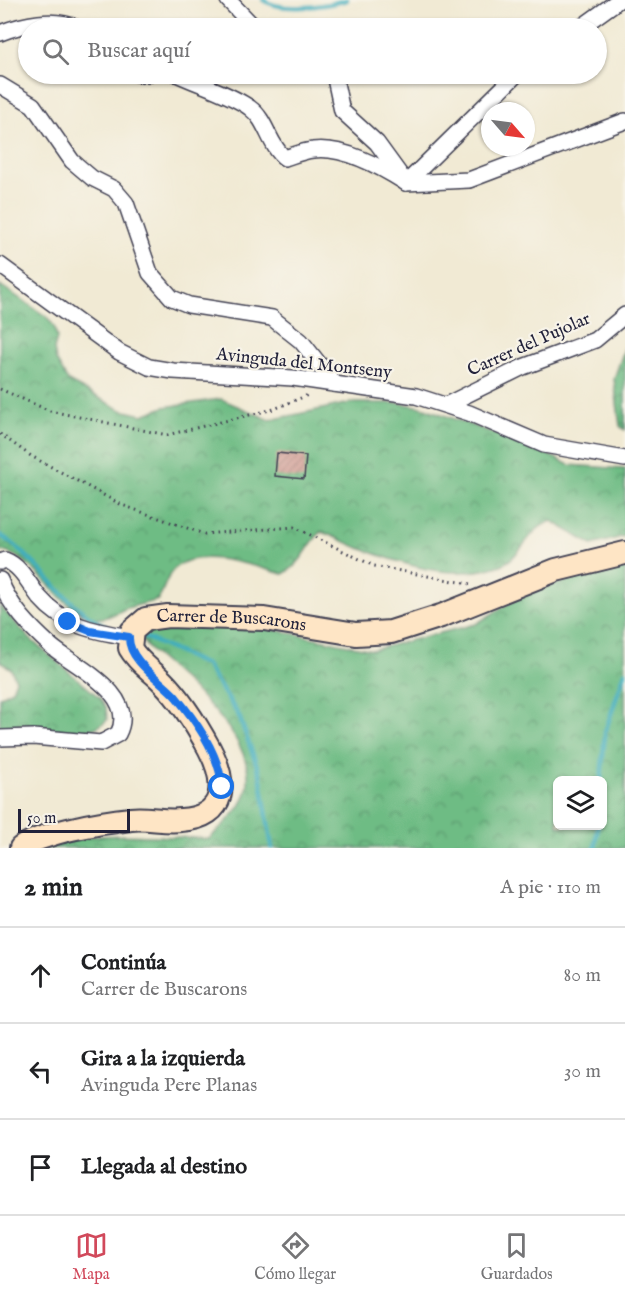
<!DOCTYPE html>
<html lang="es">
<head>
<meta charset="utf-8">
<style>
	:root { --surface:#fff; --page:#f2f2f2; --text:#202124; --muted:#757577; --line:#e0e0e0; --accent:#d1495b }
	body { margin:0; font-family:"IM FELL English",serif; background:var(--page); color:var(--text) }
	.controls { position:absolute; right:18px; bottom:18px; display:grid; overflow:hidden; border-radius:9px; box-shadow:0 2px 4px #0004 }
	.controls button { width:54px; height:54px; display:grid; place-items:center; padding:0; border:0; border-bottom:2px solid var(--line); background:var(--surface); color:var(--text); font:30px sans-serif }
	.compass { position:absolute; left:481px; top:102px; width:54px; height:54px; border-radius:50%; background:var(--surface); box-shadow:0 2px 4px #0004; rotate:118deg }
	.scale { position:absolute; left:18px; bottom:15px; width:112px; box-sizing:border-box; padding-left:6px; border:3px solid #22223b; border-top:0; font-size:16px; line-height:21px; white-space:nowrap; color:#22223b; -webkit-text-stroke:4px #f7f3e8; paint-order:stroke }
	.stop { position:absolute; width:18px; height:18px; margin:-14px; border:4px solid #1a73e8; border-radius:50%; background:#fff }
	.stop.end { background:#1a73e8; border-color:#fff; box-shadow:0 2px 6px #0008 }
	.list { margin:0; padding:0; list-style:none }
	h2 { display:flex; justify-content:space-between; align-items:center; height:78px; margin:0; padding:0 24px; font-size:26px }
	h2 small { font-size:20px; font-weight:400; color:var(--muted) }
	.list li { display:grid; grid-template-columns:39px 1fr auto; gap:18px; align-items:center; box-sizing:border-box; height:96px; padding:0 24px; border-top:2px solid var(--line) }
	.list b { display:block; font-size:22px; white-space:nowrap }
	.list p { margin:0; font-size:20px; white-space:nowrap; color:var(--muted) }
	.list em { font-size:20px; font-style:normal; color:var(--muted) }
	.icon { flex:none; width:33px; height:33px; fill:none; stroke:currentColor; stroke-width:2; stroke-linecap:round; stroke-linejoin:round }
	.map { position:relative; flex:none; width:625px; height:848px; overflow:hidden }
	.search { position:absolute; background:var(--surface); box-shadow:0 2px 4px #0004; left:18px; right:18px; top:18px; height:66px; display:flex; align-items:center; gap:15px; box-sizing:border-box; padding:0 21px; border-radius:33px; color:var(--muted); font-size:22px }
	.sheet { height:366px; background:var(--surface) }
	nav { display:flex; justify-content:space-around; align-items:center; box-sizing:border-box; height:84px; border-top:2px solid var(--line); background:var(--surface); font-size:16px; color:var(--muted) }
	nav a { display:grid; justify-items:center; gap:3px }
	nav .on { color:var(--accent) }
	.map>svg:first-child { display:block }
	.forest { fill:url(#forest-crowns); stroke:#486f60; stroke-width:1.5; fill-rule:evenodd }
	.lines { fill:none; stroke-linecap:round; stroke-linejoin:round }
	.stream { stroke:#3fadbd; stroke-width:4.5 }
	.building { fill:url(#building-hatch) }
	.street-casing { stroke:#414052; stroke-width:18 }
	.secondary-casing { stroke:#414052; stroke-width:26 }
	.path { stroke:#414052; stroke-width:3; stroke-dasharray:1.5 4.5; stroke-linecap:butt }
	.street { stroke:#fff; stroke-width:15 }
	.secondary { stroke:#fee5c5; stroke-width:22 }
	.route { stroke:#1a73e8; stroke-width:8 }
	.labels { text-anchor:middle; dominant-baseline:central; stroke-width:4.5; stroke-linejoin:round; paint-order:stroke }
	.street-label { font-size:18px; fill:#22223b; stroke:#f7f3e8 }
</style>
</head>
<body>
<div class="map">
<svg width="625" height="848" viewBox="0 0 625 848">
	<defs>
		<pattern id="forest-crowns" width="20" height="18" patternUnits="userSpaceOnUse" patternTransform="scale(1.5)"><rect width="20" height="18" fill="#6ebc84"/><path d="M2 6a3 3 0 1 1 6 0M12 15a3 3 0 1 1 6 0" fill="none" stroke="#5a986d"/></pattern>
		<pattern id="building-hatch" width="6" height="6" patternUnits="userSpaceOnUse" patternTransform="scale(1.5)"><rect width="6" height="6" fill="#d19b93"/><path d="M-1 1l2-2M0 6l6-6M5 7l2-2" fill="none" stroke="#a97e79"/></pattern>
	</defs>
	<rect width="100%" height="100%" fill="#f7f3e8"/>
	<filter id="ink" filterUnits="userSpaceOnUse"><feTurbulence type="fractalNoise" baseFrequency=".0167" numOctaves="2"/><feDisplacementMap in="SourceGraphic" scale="12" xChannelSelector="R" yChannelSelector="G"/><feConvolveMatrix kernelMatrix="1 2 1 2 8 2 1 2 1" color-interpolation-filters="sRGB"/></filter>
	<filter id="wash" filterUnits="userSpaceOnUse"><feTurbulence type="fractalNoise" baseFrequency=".008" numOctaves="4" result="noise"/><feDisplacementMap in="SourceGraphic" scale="24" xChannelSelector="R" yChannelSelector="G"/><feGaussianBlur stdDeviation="1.35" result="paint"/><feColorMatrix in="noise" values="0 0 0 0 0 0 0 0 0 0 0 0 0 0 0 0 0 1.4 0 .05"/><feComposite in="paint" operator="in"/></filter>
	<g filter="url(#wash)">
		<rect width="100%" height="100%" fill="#f1ead4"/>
		<g class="forest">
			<path d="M0 285 47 317 54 326 57 338 54 349 56 360 68 381 121 410 143 415 164 407 221 399 270 420 350 403H399L422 407 537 449 569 465 625 469V536L592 545 552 521C526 529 523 558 498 566 451 582 403 564 359 548 346 543 335 536 321 532 306 546 303 564 283 574 256 567 201 547 176 567 167 574 164 590 158 600 148 603 137 605 127 608 119 611 110 618 101 618 61 620 40 556 0 551Z"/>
			<polygon points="625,347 625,430 620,426 614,379"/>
			<path d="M625 563V848H47C82 828 167 837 209 839 219 829 232 818 240 806 276 749 184 682 148 648L141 639 142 627H261L372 650 476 624 523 594ZM558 780H602V826H558Z"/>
			<path d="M0 606 30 639 100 698 106 708 107 720C86 741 55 727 29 725 19 725 10 726 0 727V697L12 690 16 680 11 669 0 661Z"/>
		</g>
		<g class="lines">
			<g class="stream">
				<path d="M263 0C282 13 325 6 347 0"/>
				<path d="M0 535C40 560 63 606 106 626"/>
				<polyline points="140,635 206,665 239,716 260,774 272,848"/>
				<polyline points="601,780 605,732 625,672"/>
				<polyline points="595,848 598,826"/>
			</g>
		</g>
		<g id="blocks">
			<polygon class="building" points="277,453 306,456 304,479 275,476"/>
		</g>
	</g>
	<g filter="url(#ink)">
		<use href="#blocks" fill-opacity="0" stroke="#414052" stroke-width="1.5"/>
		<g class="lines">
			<defs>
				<g id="street">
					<polyline points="228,0 255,28"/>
					<polyline points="580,28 619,0"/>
					<path d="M0 33C23 24 54 17 77 28"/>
					<polyline points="138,74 148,74"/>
					<path d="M177 74C198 84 233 95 250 108 267 120 269 146 285 158 294 155 303 151 313 150 344 146 381 167 406 183"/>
					<polyline points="334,74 342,111 377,143 401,176"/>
					<polyline points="0,85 33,105 72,161 92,178 114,189 126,203 150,273 172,298 189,305 272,318 301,341 335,384"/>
					<polyline points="406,183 469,180 625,121"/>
					<polyline points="406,183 517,74"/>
					<polyline points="0,265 119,352 149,367 173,371 293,378 416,396 469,413 544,445 625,459"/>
					<polyline points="446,405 523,367 595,340 625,315"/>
					<path d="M0 562 5 560C21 566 29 584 39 597 64 626 93 631 129 637"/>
					<path d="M0 580C10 607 30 627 51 646 74 666 139 694 118 734L101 743 33 737 0 738"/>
				</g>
				<g id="secondary">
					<path id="s1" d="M21 848C42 832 103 822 131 819 147 817 164 822 181 820 228 817 227 782 209 748 196 724 181 700 162 681 151 670 138 662 130 648L132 631 146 619 168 616 264 619 356 634 391 632 441 616 556 570 625 553"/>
				</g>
			</defs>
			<use href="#street" class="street-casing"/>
			<use href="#secondary" class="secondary-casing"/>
			<g class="path">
				<polyline points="0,389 50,411 167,435 274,409 308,395"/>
				<polyline points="0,434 31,456 122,505 204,534 294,527 374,566 470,584"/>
			</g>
			<use href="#street" class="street"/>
			<use href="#secondary" class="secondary"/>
		</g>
	</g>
	<g class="lines" filter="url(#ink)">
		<path class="route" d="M68 622 90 631 129 637C128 661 162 681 176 697 196 721 220 756 222 787"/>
	</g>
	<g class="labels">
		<g class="street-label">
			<text transform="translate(529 345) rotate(-24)">Carrer del Pujolar</text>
			<text transform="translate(304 364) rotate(6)">Avinguda del Montseny</text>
			<text stroke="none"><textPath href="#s1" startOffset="513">Carrer de Buscarons</textPath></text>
		</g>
	</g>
</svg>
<div class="controls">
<button><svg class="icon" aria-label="layers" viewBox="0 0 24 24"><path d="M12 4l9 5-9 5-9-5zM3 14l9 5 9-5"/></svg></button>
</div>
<svg class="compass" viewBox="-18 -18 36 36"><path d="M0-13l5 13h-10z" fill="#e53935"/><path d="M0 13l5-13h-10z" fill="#757577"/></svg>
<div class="scale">50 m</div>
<div class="stop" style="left:222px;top:787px"></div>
<div class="stop end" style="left:68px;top:622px"></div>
<div class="search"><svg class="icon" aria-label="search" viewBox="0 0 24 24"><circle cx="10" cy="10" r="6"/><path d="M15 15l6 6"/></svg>Buscar aquí</div>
</div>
<section class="sheet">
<h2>2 min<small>A pie · 110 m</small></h2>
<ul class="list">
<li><svg class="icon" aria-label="ahead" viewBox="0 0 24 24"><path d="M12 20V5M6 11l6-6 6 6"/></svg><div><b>Continúa</b><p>Carrer de Buscarons</p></div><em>80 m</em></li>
<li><svg class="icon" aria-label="left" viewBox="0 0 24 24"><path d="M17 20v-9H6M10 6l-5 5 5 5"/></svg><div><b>Gira a la izquierda</b><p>Avinguda Pere Planas</p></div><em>30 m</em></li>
<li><svg class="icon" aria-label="arrive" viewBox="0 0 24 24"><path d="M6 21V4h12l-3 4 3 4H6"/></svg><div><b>Llegada al destino</b></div></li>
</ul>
</section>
<nav>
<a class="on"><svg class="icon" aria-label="map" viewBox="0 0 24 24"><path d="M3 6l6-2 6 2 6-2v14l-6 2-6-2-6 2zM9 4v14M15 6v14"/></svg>Mapa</a>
<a><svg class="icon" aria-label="directions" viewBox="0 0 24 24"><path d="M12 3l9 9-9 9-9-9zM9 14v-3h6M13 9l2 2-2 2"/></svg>Cómo llegar</a>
<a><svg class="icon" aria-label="saved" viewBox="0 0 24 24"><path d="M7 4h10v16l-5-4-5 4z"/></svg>Guardados</a>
</nav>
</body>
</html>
